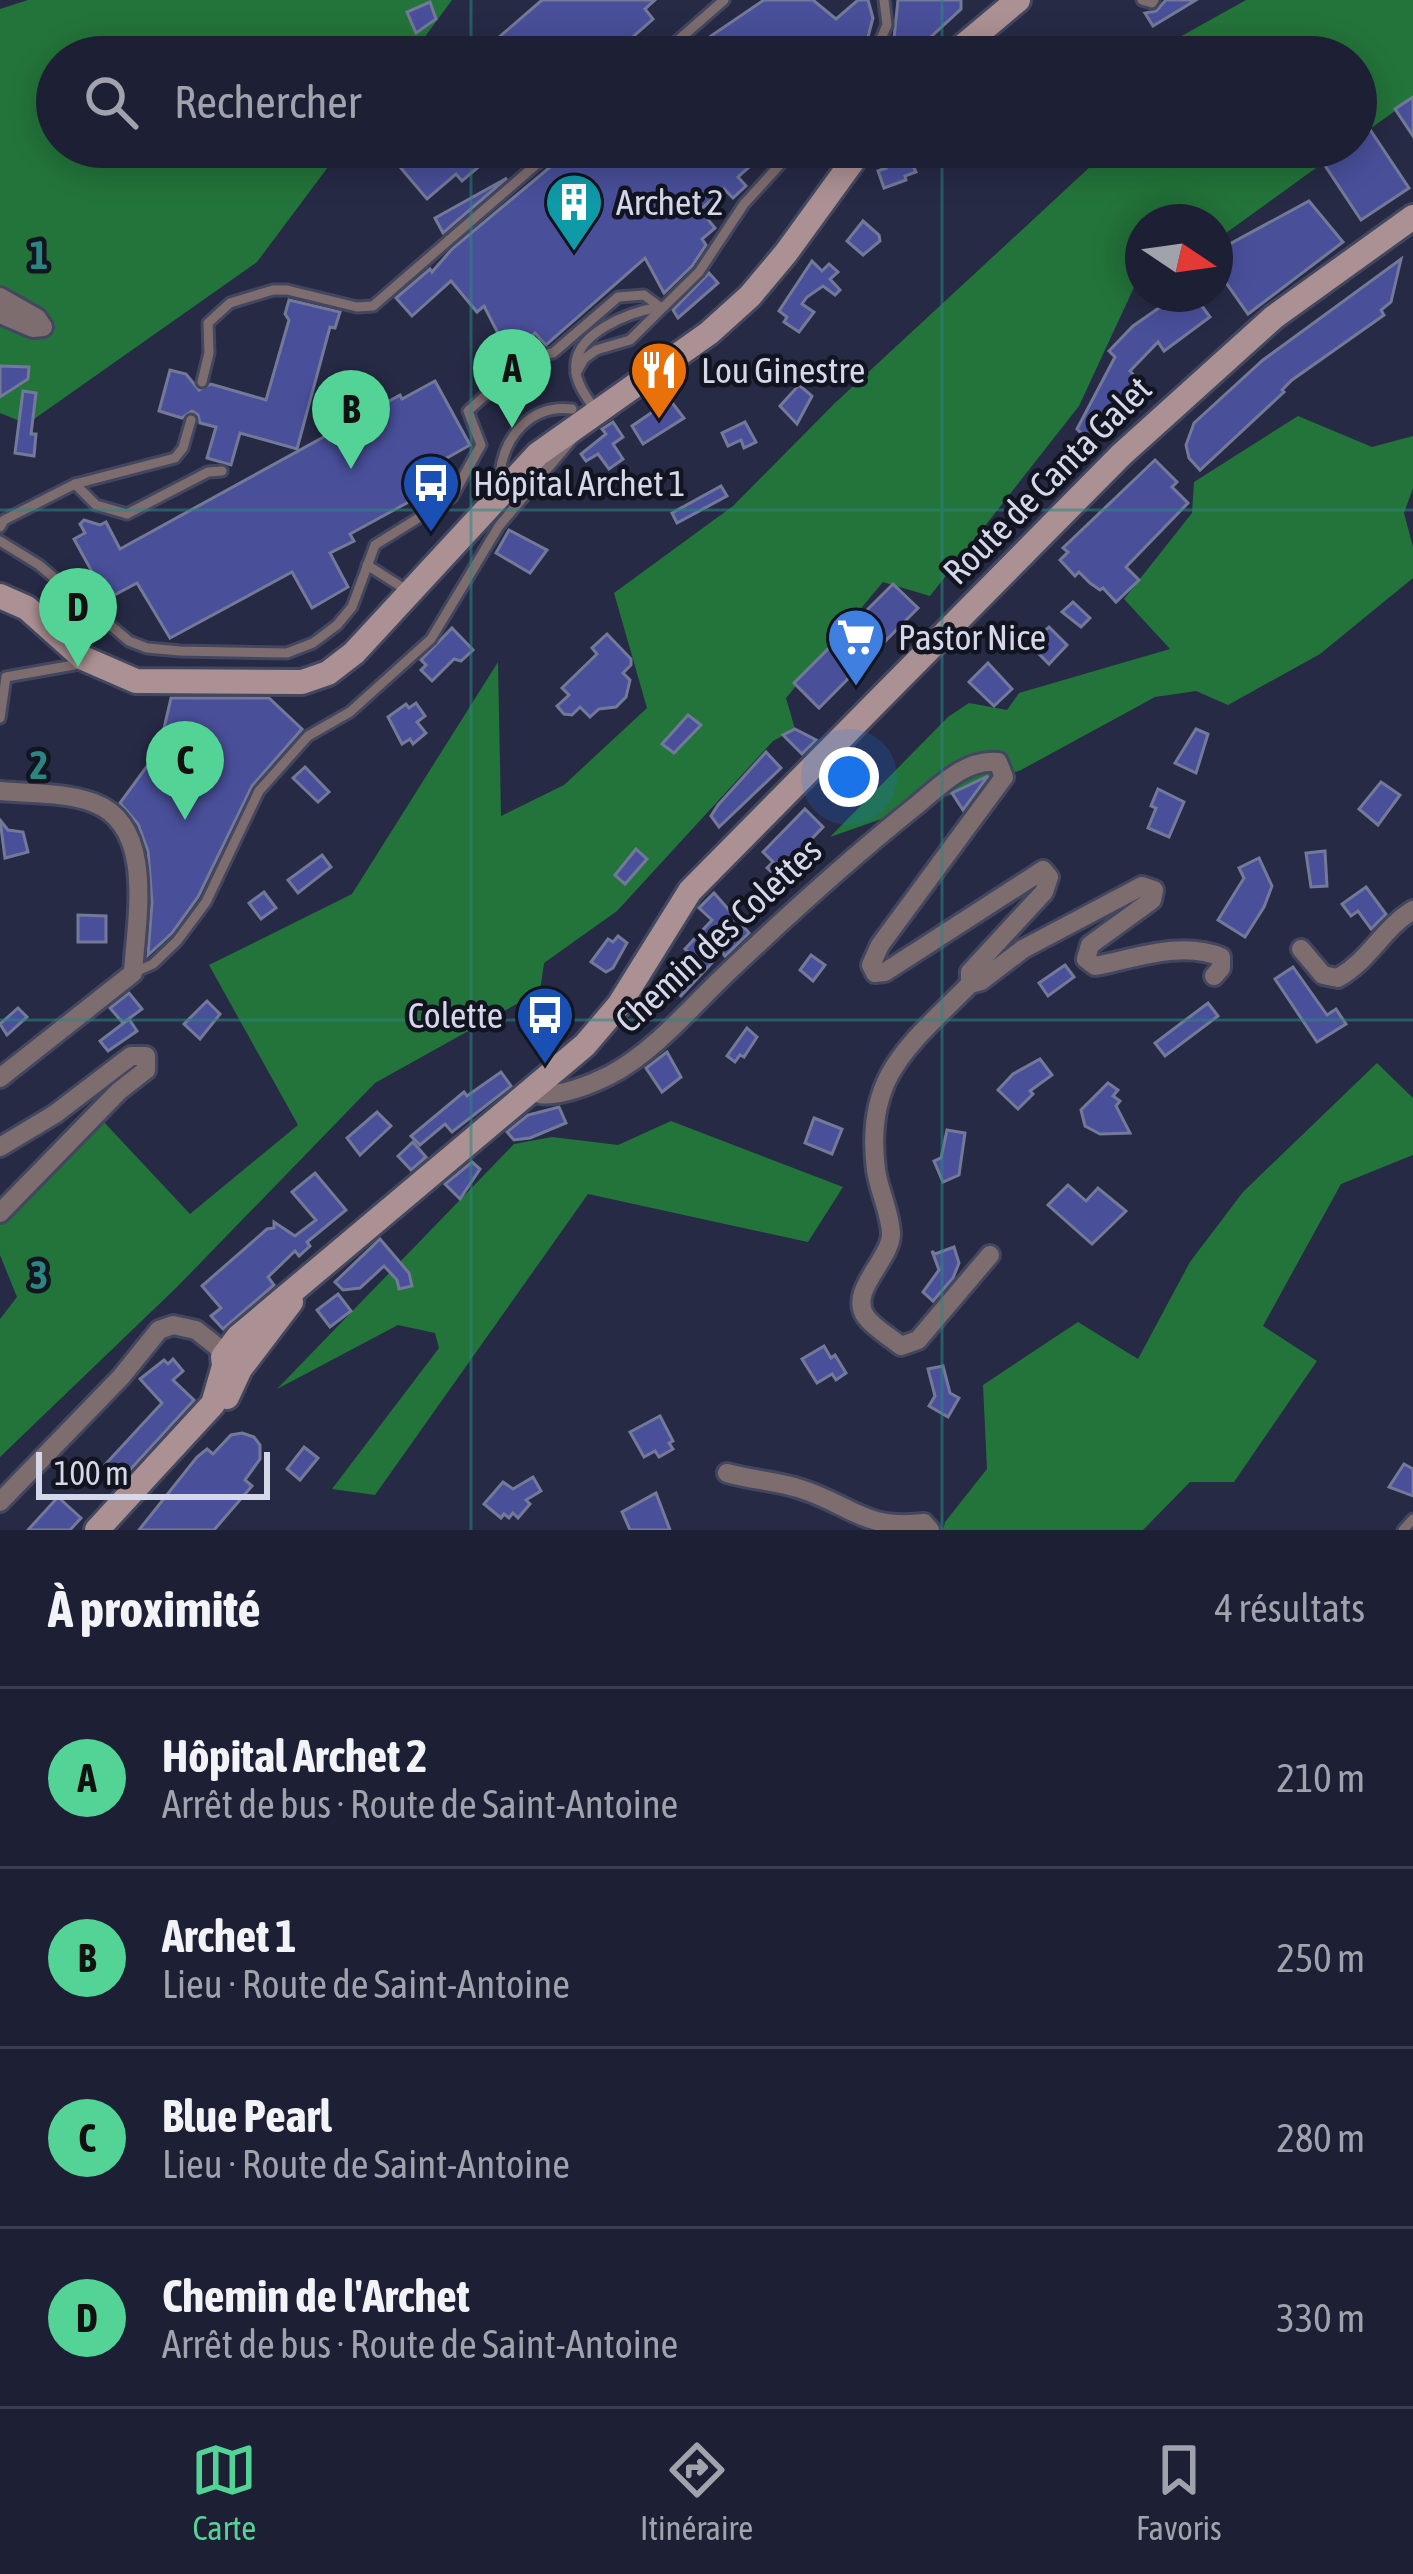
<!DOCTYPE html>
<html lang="fr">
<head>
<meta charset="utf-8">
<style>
	:root { --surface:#1d2034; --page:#2a2d40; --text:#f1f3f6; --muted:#a0a3ac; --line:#3b3e4f; --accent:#54d396 }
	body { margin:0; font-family:"Asap Condensed",sans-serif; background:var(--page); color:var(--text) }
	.compass { position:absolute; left:1125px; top:204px; width:108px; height:108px; border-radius:50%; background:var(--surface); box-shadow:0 6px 30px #0003; rotate:103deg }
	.scale { position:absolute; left:36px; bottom:30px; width:234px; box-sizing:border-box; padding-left:12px; border:6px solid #d4d8ea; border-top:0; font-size:33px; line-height:42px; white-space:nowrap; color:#d4d8ea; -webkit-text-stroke:9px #121420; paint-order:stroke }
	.you { position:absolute; left:849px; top:777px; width:42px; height:42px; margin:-30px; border:9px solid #fff; border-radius:50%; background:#1a73e8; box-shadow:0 0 0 18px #1a73e833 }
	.badge { display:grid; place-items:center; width:78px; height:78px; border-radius:50%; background:var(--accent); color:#111; font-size:39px; font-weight:700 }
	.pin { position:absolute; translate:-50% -99px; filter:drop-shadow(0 3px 6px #0008) }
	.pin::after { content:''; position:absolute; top:63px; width:42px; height:36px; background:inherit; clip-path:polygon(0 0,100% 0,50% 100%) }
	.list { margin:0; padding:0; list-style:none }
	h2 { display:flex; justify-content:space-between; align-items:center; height:156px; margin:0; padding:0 48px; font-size:51px }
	h2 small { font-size:39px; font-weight:400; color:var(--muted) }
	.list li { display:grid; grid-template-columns:78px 1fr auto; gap:36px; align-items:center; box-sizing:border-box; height:180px; padding:0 48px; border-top:3px solid var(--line) }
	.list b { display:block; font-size:45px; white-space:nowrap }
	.list p { margin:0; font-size:39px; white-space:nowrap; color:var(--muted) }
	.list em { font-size:39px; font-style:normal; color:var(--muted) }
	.icon { flex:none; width:66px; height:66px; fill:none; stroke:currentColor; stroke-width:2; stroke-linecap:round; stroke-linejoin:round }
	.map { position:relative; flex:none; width:1413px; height:1530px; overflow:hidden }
	.search { position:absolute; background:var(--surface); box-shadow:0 6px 30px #0003; left:36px; right:36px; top:36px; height:132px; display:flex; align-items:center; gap:30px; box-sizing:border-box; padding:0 42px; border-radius:66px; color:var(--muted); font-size:45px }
	.sheet { height:876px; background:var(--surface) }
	nav { display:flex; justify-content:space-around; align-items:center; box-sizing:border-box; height:168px; border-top:3px solid var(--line); background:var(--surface); font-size:33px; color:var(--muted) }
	nav a { display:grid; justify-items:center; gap:6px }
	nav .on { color:var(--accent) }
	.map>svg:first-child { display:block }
	.forest { fill:#23743a }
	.building { fill:#494f99; stroke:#737998; stroke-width:3 }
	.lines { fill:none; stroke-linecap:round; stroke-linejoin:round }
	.lane-casing { stroke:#43465f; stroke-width:15 }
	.street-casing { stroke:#43465f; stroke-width:24 }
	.secondary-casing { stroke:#43465f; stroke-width:30 }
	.lane { stroke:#7e6d6f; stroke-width:9 }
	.street { stroke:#7e6d6f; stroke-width:18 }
	.secondary { stroke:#ac9194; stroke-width:24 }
	.grid { fill:none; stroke:#2d8581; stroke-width:3; stroke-opacity:0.55 }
	.labels { text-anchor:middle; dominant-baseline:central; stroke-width:9; stroke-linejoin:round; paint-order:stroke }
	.poi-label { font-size:36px; fill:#d4d8ea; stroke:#121420; text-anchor:start }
	.street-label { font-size:36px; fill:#d4d8ea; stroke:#121420 }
	.grid-label { font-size:39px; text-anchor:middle; font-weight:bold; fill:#2d8581; stroke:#121420; stroke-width:9; stroke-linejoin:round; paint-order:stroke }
</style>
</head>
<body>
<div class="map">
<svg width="1413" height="1530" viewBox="0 0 1413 1530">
	<rect width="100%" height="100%" fill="#272a45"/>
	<g class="forest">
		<polygon points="28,0 452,0 410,57 57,57 57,147 343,147 257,262 27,424 0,413 0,9"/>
		<polygon points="1246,0 1413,0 1413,98 1356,139 1356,57 1173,57 1169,43"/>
		<polygon points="1176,147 1345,147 1215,241 1215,222 1143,222 1143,268 1079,406 930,596 883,582 786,698 795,729 773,741 617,911 544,963 540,991 375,1083 178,1286 0,1457 0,1319 17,1297 0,1255 0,1223 102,1120 190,1214 298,1125 209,965 352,894 498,662 501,816 564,785 647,708 614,593 733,506 835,403 1092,165 1158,160"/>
		<polygon points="1298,416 1372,447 1413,436 1413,488 1404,513 1413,547 1413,578 1320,654 1228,705 1196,691 1155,697 1021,770 830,837 948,717 969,703 1007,710 1019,693 1170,649 1124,599 1192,513 1194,482"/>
		<polygon points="1377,1063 1413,1098 1413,1155 1341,1184 1263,1326 1317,1361 1234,1482 1190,1482 1143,1530 943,1530 945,1522 987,1469 983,1385 1078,1322 1138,1359 1190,1262 1243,1192"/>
		<polygon points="671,1121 843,1187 808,1242 588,1194 375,1495 332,1489 439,1348 435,1333 398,1325 277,1389 514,1144 552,1137 618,1145"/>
	</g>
	<g class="building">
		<polygon points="542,0 655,0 645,9 653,19 610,57 476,57"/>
		<polygon points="764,0 813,0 836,19 858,0 868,0 873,18 868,37 844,57 680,57"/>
		<polygon points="898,0 961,0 961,9 909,57 883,57 899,44 894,38"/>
		<polygon points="1166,0 1196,0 1153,26 1145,13 1156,11"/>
		<polygon points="430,2 436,19 416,33 407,12"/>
		<polygon points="1413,97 1413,136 1395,109"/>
		<polygon points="1367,125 1409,188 1361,220 1320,158 1335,147 1356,147 1356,133"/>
		<polygon points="383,147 502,147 462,181 456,174 427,199"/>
		<polygon points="574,147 772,147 738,177 746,186 733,198 724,189 700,210 715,228 702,239 706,245 692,266 664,293 645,258 546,345 535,333 511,354 509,351 491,361 484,347 501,339 484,306 477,312 451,281 412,316 396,298 430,269 432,272 452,249"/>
		<polygon points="906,147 931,147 933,157 914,168 916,172 905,176 906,180 884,188 878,171 886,168 884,162 896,158 894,151"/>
		<polygon points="507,178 443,233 435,218"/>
		<polygon points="1309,201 1343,242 1248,314 1215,267 1215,252"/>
		<polygon points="863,221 879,235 880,241 863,255 847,241"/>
		<polygon points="1401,259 1391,302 1381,310 1384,315 1292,380 1282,390 1284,392 1200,470 1189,458 1186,445 1194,423 1263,360"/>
		<polygon points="812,261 822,271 829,264 838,272 830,279 840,290 835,295 823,286 807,297 802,304 814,312 799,332 784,322 787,317 779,311"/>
		<polygon points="709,273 718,283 678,318 673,310"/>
		<polygon points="1179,294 1193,294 1210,317 1164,351 1158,342 1130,371 1143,385 1088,440 1077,429 1115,357 1109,351 1133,326"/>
		<polygon points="289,300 340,312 335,328 330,327 297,449 240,433 231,465 207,458 216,427 200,423 198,415 192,411 182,418 159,411 170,370 186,374 199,390 211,384 266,400 289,320 285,314"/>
		<polygon points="0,366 29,367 28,379 0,397"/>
		<polygon points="435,381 470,445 438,463 447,481 350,534 354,541 330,553 348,587 312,608 292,572 170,638 137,583 107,599 74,539 85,533 80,524 84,520 100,525 106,522 120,549 400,395 402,399"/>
		<polygon points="799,385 812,396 797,424 780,406"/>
		<polygon points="23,391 36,393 31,434 36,434 34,456 15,453"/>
		<polygon points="670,400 684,418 643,444 632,426"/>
		<polygon points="613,422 623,437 613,444 623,459 609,469 598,454 586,461 581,454 606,434 602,429"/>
		<polygon points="745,422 756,442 744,448 741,440 728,446 722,433"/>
		<polygon points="1155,460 1177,482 1172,487 1188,503 1126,567 1139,580 1116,602 1103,588 1100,590 1090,583 1079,572 1075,576 1060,560 1068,552 1063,548"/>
		<polygon points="721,486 727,496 677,523 672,513"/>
		<polygon points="509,530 547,550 530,573 496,553"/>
		<polygon points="893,584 918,608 819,708 794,683"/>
		<polygon points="1073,602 1090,618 1081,627 1062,612"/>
		<polygon points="1049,627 1067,645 1049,664 1030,645"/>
		<polygon points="452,628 473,650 461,661 454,659 432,681 421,670 426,665 421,660"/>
		<polygon points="607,634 631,659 631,665 623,673 630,680 626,697 616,707 599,709 590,717 580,707 572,715 564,714 557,706 569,695 562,688 597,654 592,648"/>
		<polygon points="988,663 1012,689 994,706 969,682"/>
		<polygon points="171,698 269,698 302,729 252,786 198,897 172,933 148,955 152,902 148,851 138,824 120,803 159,750"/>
		<polygon points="416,703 425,716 417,722 426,733 413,744 410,739 402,744 388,717 406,704 409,708"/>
		<polygon points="688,715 701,725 674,753 662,744"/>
		<polygon points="795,729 816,740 802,754 783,735"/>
		<polygon points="1196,729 1208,734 1196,773 1175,763"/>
		<polygon points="766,752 781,768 719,827 711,816 718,805"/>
		<polygon points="305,767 329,792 318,802 293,778"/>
		<polygon points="988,776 963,810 952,793"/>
		<polygon points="1381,782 1400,795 1378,825 1359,809"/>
		<polygon points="1158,789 1184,802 1169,837 1148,828 1156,808 1151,806"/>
		<polygon points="805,809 823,827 776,876 767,868 773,862 763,852"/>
		<polygon points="0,820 8,830 23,832 28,852 5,858"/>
		<polygon points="636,849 647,859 625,884 615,875"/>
		<polygon points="1325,851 1327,886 1311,887 1306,853"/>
		<polygon points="322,855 331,867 298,893 288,880"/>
		<polygon points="1259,858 1272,886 1264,907 1245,937 1218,920 1244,878 1239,868"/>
		<polygon points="1366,887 1386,914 1371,929 1358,911 1351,916 1342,904"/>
		<polygon points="264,892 276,908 261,919 249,903"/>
		<polygon points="714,893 749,933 725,956 722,952 681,996 666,983 689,953 685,949 712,920 699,908"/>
		<polygon points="78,915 106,916 106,942 78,942"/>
		<polygon points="618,936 627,943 613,968 606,972 591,962 608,939 613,942"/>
		<polygon points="811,955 825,965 813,981 800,970"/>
		<polygon points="1065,965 1074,977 1048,996 1039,983"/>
		<polygon points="1293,967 1327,1015 1336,1009 1346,1024 1317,1042 1275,979"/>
		<polygon points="129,993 142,1009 123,1023 110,1008"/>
		<polygon points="207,1001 220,1014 200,1039 184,1024"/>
		<polygon points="1208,1003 1218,1016 1165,1056 1155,1043"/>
		<polygon points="18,1008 27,1017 7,1035 0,1024"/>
		<polygon points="129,1019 137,1031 108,1051 100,1041"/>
		<polygon points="747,1028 757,1037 744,1057 740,1055 735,1062 727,1056"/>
		<polygon points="667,1052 681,1077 662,1092 646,1068"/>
		<polygon points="1040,1059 1052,1075 1030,1091 1033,1094 1018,1109 998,1090 1013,1074"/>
		<polygon points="501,1072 511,1086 452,1132 445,1124 420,1145 411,1136 464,1092 467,1096"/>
		<polygon points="1108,1083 1118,1090 1113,1096 1120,1101 1116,1106 1130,1133 1100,1134 1085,1126 1081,1110"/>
		<polygon points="559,1107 566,1123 530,1138 514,1140 507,1132 528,1115"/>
		<polygon points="377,1112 391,1126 360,1155 347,1138"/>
		<polygon points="814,1118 842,1129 832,1154 805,1143"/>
		<polygon points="947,1130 965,1133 959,1175 943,1182 934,1161 941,1158"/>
		<polygon points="413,1142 426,1157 411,1170 398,1156"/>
		<polygon points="472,1162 480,1169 460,1199 445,1184"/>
		<polygon points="315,1173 346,1210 307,1242 310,1246 299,1256 295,1251 268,1277 274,1285 223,1329 211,1316 221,1308 202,1286 267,1229 274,1228 274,1222 295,1236 316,1220 292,1192"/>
		<polygon points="1068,1185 1086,1201 1098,1188 1126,1211 1092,1244 1048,1205"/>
		<polygon points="380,1239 409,1273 412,1286 399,1289 397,1280 384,1266 360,1288 343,1290 335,1282"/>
		<polygon points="954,1247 959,1263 953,1278 933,1301 923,1292 939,1270 932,1251 935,1254"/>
		<polygon points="338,1294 351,1311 330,1327 317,1310"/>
		<polygon points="824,1346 831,1358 835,1355 846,1373 836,1380 832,1374 817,1383 802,1359"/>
		<polygon points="173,1359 183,1371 173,1380 194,1400 118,1483 101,1469 162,1403 140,1379 164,1360 168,1364"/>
		<polygon points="943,1366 950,1393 959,1398 948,1417 929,1406 935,1396 928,1369"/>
		<polygon points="660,1416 673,1441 669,1443 673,1449 659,1457 655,1451 644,1457 630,1432"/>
		<polygon points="242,1433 254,1437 260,1445 260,1459 245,1480 252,1486 214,1530 139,1530 197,1457 207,1449 213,1454 231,1435"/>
		<polygon points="304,1447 318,1458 300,1480 287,1469"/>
		<polygon points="1404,1464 1413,1469 1413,1496 1389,1487"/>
		<polygon points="533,1477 541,1491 526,1500 530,1504 518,1518 513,1513 509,1518 504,1514 501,1518 484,1504 503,1482 513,1489"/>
		<polygon points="656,1493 670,1530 630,1530 622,1512"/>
		<polygon points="58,1497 81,1518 70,1530 28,1530"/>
	</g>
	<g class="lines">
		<defs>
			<g id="lane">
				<polyline points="1142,0 1152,3 1154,0"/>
				<polyline points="659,57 724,0"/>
				<polyline points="873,57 887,25 884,0"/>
				<polyline points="576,373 584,359 596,350 630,340 699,272 744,204 796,147"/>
				<polyline points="202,382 209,353 208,323 230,303 273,290 287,290 357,307 373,306 546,156 541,147"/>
				<path d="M594 408C587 398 578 386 576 373 570 333 630 312 660 307"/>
				<path d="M500 474C504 436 531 404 572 409"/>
				<polyline points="75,484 96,505 127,514 208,472 222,471"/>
				<polyline points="0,527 4,520 75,484 175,458 183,448 191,420"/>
				<polyline points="0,541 39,565 129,641 147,648 180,651 287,653 313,643 337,625 352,607 375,545 452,497 481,445 468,411 528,357 553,353 618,297 644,295 660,307"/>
				<polyline points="367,565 408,591"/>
				<polyline points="0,718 6,677 74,665 82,658"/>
				<polyline points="133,973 153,964 177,941 206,902 259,791 308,736 350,712 431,639 499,526 575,436"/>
				<polyline points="1403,1530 1413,1519"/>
			</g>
			<g id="street">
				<polyline points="0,297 37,318 43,327 33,328 0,314"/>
				<path d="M0 791C29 794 66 792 94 803 156 826 136 921 133 973L0 1078"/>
				<path d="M1301 949 1323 975 1338 978C1371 959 1382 929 1413 910"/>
				<path d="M970 984C909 1046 864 1075 876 1170 879 1191 890 1212 891 1233 892 1259 847 1291 866 1317 874 1328 890 1337 901 1346L918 1340 990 1255"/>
				<path d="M535 1088 540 1094C560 1097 592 1084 610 1075 654 1052 691 1007 727 973 787 916 847 861 912 809 936 790 964 758 998 762L1004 777 880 945 871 965 875 973 885 972 1043 870 1049 877 1044 892 970 972V984L981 981 1023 949 1142 886 1154 890 1152 900 1090 945 1086 959 1095 966C1133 959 1182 940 1221 957V968L1214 976"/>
				<polyline points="0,1147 55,1114 131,1056 146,1056 146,1070 119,1091 0,1213"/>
				<path d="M727 1473C751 1480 777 1481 801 1489 853 1506 864 1530 924 1523L930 1530"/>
				<polyline points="0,1502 121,1377 159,1330 173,1325 196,1330 225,1353"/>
			</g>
			<g id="secondary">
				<polyline points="950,57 1018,0"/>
				<polyline points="0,596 27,608 83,658 136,681 302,682 328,673 354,653 538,454 709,333 750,296 786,253 863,147"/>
				<polyline points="227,1397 240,1369 291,1302"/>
				<polyline points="97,1530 213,1404 224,1366 223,1357 238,1337 585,1045 619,1005 690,891 1121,455 1274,317 1413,217"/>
			</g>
		</defs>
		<use href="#lane" class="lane-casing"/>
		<use href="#street" class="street-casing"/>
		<use href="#secondary" class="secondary-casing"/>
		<use href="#lane" class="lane"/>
		<use href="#street" class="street"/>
		<use href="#secondary" class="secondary"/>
	</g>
	<path class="grid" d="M471 0V57M942 0V57M471 147V1530M942 147V1530M0 510H1413M0 1020H1413"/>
	<defs>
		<symbol id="building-pin" viewBox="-11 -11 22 30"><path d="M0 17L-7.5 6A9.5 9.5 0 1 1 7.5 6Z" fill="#0f9aa8" stroke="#121420"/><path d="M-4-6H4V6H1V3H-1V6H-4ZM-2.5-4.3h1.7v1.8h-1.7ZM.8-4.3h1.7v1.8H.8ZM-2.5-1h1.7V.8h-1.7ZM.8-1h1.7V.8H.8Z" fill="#fff"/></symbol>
		<symbol id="restaurant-pin" viewBox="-11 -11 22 30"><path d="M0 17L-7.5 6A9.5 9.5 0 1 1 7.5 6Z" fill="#e8710a" stroke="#121420"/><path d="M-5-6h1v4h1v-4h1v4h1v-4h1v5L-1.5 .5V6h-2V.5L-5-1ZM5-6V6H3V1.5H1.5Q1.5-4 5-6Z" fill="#fff"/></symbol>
		<symbol id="bus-pin" viewBox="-11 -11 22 30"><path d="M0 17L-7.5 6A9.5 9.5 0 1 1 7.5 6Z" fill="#1a4fb4" stroke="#121420"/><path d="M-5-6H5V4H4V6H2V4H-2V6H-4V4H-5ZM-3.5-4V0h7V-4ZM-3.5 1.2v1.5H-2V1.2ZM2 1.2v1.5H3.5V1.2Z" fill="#fff"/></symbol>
		<symbol id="supermarket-pin" viewBox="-11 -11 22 30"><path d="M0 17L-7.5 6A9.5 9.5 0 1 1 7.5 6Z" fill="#3f7fe0" stroke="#121420"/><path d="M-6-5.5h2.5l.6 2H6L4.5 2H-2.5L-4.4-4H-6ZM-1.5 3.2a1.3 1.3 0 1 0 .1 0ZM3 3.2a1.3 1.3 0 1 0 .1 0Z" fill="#fff"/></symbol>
	</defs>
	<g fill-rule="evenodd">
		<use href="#building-pin" x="541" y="169" width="66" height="90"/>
		<use href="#restaurant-pin" x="626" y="337" width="66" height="90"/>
		<use href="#bus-pin" x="398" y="450" width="66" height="90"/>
		<use href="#supermarket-pin" x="823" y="604" width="66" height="90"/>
		<use href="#bus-pin" x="512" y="982" width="66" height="90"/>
	</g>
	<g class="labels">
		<g class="poi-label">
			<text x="616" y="202">Archet 2</text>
			<text x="701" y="370">Lou Ginestre</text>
			<text x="473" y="483">Hôpital Archet 1</text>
			<text x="898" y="637">Pastor Nice</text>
			<text x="503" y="1015" text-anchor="end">Colette</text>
		</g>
		<g class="street-label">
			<text transform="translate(1047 480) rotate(-45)">Route de Canta Galet</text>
			<text transform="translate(718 935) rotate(-43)">Chemin des Colettes</text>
		</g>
	</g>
	<g class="grid-label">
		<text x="39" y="269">1</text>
		<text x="39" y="779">2</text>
		<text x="39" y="1289">3</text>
	</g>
</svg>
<svg class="compass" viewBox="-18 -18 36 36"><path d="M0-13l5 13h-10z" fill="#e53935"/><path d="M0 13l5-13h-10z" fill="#a0a3ac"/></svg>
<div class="scale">100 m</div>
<div class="you"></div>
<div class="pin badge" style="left:512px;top:428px">A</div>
<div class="pin badge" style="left:351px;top:469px">B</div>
<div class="pin badge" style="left:185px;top:820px">C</div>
<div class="pin badge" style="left:78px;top:667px">D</div>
<div class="search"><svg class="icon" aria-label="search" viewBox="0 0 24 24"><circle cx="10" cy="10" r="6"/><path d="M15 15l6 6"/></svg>Rechercher</div>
</div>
<section class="sheet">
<h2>À proximité<small>4 résultats</small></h2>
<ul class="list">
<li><span class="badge">A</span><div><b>Hôpital Archet 2</b><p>Arrêt de bus · Route de Saint-Antoine</p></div><em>210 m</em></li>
<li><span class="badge">B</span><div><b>Archet 1</b><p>Lieu · Route de Saint-Antoine</p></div><em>250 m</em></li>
<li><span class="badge">C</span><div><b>Blue Pearl</b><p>Lieu · Route de Saint-Antoine</p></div><em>280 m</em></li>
<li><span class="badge">D</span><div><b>Chemin de l'Archet</b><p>Arrêt de bus · Route de Saint-Antoine</p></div><em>330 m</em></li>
</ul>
</section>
<nav>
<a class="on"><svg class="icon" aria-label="map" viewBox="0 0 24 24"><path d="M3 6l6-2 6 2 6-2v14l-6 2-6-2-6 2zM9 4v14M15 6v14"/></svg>Carte</a>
<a><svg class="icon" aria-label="directions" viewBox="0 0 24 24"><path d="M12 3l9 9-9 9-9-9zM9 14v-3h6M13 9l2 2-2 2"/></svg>Itinéraire</a>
<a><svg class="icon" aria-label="saved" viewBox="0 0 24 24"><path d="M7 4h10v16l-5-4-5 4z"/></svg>Favoris</a>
</nav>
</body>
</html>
